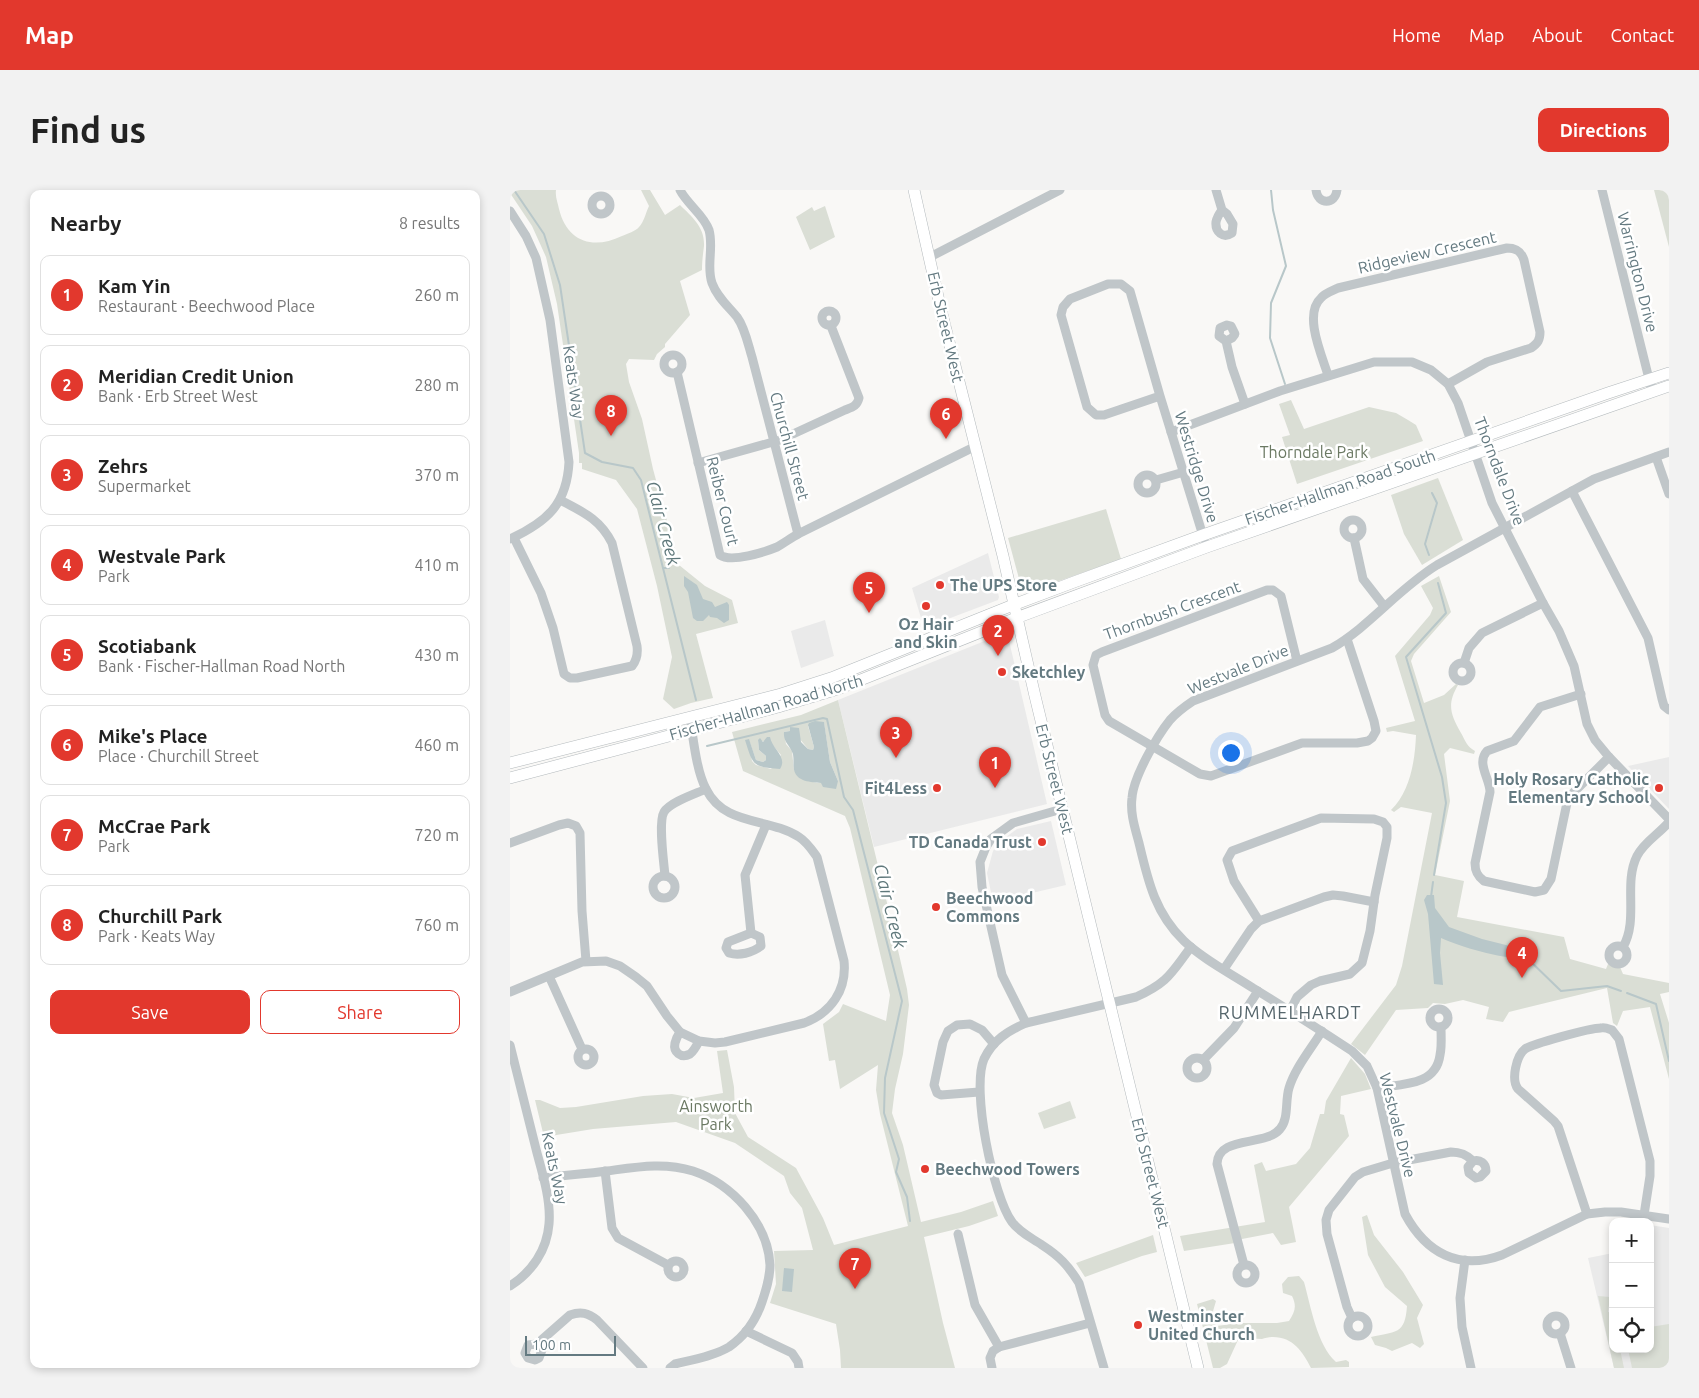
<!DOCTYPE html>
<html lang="en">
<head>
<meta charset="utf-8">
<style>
	:root { --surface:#fff; --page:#f2f2f2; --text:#222; --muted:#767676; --line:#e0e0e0; --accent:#e2382d }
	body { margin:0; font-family:Ubuntu,sans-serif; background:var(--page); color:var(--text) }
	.controls { position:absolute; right:15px; bottom:15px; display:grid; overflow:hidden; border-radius:10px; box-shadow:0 2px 8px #0003 }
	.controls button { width:45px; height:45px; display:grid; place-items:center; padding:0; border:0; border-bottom:1px solid var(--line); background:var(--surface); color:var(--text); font:25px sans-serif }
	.scale { position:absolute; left:15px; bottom:12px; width:91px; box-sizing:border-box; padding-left:5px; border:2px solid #647a81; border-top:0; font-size:14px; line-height:18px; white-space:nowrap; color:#647a81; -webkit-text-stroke:4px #fff; paint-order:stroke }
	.you { position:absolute; left:720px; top:562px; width:18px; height:18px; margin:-12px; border:4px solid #fff; border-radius:50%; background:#1a73e8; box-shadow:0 0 0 8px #1a73e833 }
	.badge { display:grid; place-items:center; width:32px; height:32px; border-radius:50%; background:var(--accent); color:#fff; font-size:16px; font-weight:700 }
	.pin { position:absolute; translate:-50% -41px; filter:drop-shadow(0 1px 2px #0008) }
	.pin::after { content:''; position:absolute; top:26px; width:18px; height:15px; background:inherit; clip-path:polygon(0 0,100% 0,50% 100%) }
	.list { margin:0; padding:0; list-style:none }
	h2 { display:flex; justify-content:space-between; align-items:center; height:65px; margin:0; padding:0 20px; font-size:21px }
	h2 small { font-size:16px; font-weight:400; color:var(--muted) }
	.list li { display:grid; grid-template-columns:32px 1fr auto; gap:15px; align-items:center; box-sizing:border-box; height:80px; margin:0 10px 10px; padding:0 10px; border:1px solid var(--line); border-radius:10px }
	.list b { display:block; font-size:19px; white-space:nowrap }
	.list p { margin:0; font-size:16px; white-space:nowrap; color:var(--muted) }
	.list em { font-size:16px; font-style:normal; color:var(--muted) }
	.actions { display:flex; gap:10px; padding:15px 20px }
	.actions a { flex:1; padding:11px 0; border:1px solid var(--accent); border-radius:10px; text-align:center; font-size:18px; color:var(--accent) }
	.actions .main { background:var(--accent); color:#fff }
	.icon { flex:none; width:28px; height:28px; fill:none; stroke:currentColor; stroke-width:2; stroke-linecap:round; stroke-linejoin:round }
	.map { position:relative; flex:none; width:1159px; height:1178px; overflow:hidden; border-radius:10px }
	header { display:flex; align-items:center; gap:30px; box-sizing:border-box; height:70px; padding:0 25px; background:var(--accent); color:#fff }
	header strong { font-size:24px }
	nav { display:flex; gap:28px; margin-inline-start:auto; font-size:18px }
	.intro { display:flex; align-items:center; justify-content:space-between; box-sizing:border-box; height:120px; padding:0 30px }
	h1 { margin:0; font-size:35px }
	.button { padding:12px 22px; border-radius:10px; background:var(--accent); color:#fff; font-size:18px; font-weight:700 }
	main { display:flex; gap:30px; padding:0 30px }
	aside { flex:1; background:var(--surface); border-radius:10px; box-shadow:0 2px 8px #0003 }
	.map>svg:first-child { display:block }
	.built { fill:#eaeaea }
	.green { fill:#daded5; fill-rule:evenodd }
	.water { fill:#b8c7c9 }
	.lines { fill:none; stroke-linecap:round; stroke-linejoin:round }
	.stream { stroke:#b8c7c9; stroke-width:2 }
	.major-casing { stroke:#b4babd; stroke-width:12 }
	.minor { stroke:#c0c6c9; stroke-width:9 }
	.major { stroke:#fff; stroke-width:11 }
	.poi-dot { fill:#e2382d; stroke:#fff; stroke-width:2 }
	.labels { text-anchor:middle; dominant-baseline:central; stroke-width:5; stroke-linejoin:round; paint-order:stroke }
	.street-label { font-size:16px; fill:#647a81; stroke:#fff }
	.park-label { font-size:16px; fill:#6b7963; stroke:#fff }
	.poi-label { font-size:16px; font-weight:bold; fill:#647a81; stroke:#fff; text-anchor:start }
	.water-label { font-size:18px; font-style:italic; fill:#5f787b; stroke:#fff }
	.neighbourhood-label { font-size:18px; letter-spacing:1px; fill:#56666c; stroke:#fff }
</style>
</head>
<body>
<header>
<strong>Map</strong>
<nav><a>Home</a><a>Map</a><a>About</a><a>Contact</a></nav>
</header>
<div class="intro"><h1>Find us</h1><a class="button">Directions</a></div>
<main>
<aside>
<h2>Nearby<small>8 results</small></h2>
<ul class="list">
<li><span class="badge">1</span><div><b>Kam Yin</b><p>Restaurant · Beechwood Place</p></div><em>260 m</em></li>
<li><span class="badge">2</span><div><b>Meridian Credit Union</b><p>Bank · Erb Street West</p></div><em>280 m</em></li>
<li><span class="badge">3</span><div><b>Zehrs</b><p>Supermarket</p></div><em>370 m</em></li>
<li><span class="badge">4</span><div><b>Westvale Park</b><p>Park</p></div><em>410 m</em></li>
<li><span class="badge">5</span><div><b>Scotiabank</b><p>Bank · Fischer-Hallman Road North</p></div><em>430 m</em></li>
<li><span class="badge">6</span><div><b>Mike's Place</b><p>Place · Churchill Street</p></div><em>460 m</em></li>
<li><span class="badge">7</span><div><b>McCrae Park</b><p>Park</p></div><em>720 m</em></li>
<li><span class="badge">8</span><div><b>Churchill Park</b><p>Park · Keats Way</p></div><em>760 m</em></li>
</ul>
<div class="actions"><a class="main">Save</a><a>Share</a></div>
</aside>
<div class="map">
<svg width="1159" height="1178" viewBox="0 0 1159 1178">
	<rect width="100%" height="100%" fill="#f9f8f6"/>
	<g class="built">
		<polygon points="478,363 489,407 488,410 414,438 402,398"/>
		<polygon points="315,430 324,466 291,478 281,441"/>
		<polygon points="497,442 537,614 364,657 328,510"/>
		<polygon points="1159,567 1159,619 1118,576"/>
		<polygon points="541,631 556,695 483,712 477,683 483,661 489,652 507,639"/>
		<polygon points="1140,1035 1159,1038 1159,1178 1104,1178 1078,1068 1103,1063 1103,1159 1140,1159"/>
	</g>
	<g class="green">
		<path d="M0 0H46C45 7 48 13 49 19 57 52 83 60 112 46 117 44 126 41 129 37 134 32 136 22 139 16L131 0H140L155 25 170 15C182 27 195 37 194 56 193 64 192 71 192 80L170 91 180 125 155 154V157L147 164 144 170 119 169 116 174 119 192 132 229 143 279 169 375 195 396 222 410 228 433 186 444 203 508 181 513 164 519 153 509 162 467 147 396 127 319 106 290 72 279V273H69V263L47 114 36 67 22 36 0 3Z"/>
		<polygon points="1144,0 1159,0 1159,57"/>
		<polygon points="315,16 325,47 300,60 286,27 302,17 304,21"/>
		<polygon points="781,210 794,239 859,217 886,223 898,230 906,235 913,251 787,294 772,247 780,245 769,214"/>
		<polygon points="928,288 953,350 912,375 894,344 881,305"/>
		<polygon points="596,319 611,369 521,401 511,396 498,348"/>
		<path d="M929 386 941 422 904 464 901 471 914 513 934 505 946 494 948 495C937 514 940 524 951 543 955 550 957 557 965 561L964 564 940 558 934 564 940 611 925 685 954 691 947 727 1054 747 1060 769 1096 779 1098 774 1110 777 1113 784 1159 793V802L1150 804 1159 833V889L1140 817 1113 821 1107 836 1103 833 1097 798 999 822 993 832 976 829 979 817 953 810 935 814 923 813 918 818 886 820 855 865 841 854 886 795 892 776 922 623 891 617 884 622 881 620C900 602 905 571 906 545L883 541 877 542 876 538 905 531 885 466 920 425 923 418 911 396Z"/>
		<path d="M328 510 378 717 397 799 399 815 393 864 385 899 382 923 393 955 411 1032 451 1022 483 1011 488 1026 459 1036 414 1047 433 1133 445 1178H331L330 1160 326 1134 260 1113 266 1094 264 1061 303 1060 292 1018 280 1003 274 986 225 953 166 932 83 939 34 947 25 910H30L50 918 66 917 133 906 162 904 184 908 213 903 207 861 217 860 224 897 225 923 238 947 286 978 313 1028 324 1055 398 1036 370 924 366 900 368 875 330 899 325 870 319 871 313 834 329 822 333 814 376 831 380 805 340 638 335 626 233 581 222 542 291 525ZM314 533 320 572 328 591C307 594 300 595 284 580L282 561 276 554 274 542 281 541 280 537 298 559 303 560 304 557 298 536ZM239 550 246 570 253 572 256 570V566L249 560 248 550 261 553 271 565 261 579 246 575 242 571Z"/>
		<polygon points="841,868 855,884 861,899 831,906 830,924 834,925 839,946 779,1017 786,1052 771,1055 763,1043 732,1049 725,1053 674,1061 670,1046 755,1032 744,975 752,972 756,981 786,974 800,958 810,924 814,924 816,911"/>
		<polygon points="560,911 566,928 534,939 528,923"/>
		<path d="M857 1025 864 1045 893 1082 913 1115 907 1128 914 1154 910 1158 902 1153 882 1161 876 1158 865 1155 861 1147C886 1141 895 1145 897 1116L875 1097 858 1065 852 1027Z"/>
		<polygon points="643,1045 647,1062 632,1066 575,1087 566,1073"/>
		<path d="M789 1086 794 1092C801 1117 807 1155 826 1172L836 1170 839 1172V1177L801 1178C793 1162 783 1147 763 1147 759 1147 755 1148 752 1149 745 1149 738 1147 732 1147L728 1150 717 1174 710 1178H703L687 1114 703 1109 706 1111 701 1128 707 1136 728 1133H767L779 1131C785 1122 787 1116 782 1106L773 1103 772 1094 778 1087Z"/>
		<polygon points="1088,1106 1100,1107 1098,1122 1103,1123 1103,1159 1110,1159 1114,1178 1104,1178"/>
		<polygon points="1159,1134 1159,1178 1122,1178 1118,1159 1140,1159 1140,1137"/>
	</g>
	<g class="water">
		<polygon points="174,386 187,395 193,409 202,412 205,417 217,412 219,415 219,430 214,433 207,428 200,427 199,425 193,431 187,431 183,428 178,402 174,396"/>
		<path d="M305 531 314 532 320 572 328 591 326 599 313 597 311 593C301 592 287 592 284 580 283 575 284 569 283 564 280 555 273 552 274 542L280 541V537L289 538 291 552 298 559 303 560 304 557 298 535 299 533Z"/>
		<path d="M257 547H260C262 559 278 567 270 579 242 577 243 575 235 550L239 549 246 570 253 572 256 570V566L249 560 248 550 250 548 253 552Z"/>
		<path d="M917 705H924L925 718 939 737 972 749 1008 758 1021 765 1022 768C997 771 954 758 931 748L930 763 933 795 924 794 918 724 914 710Z"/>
		<polygon points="274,1078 284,1079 282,1102 272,1101"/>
	</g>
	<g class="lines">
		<g class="stream">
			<polyline points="4,0 34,44 50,95 75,263 92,272 123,278 131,290 186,510"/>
			<polyline points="761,0 763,20 776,76 761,113 760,148 775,194"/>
			<polyline points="919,365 915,354 927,313 922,303"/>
			<polyline points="153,378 159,378"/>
			<polyline points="197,556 313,528 317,529 334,607 343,620 392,811 375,888 374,923 389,969 386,982 397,1007 400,1031"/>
			<polyline points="924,685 936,613 932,587 896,467 936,423 928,393"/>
			<polyline points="921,707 923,692"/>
			<polyline points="1017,768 1051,801 1097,796 1111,801"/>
			<polyline points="1117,803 1146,814 1159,871"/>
		</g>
		<defs>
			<g id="major">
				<polyline points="404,0 431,120 493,366 525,506 688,1178"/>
				<polyline points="0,573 271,504 321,488 503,415 564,392 693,345 1098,203 1159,183"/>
				<polyline points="0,588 268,517 328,499 506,428 697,357 1159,196"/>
			</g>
		</defs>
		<use href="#major" class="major-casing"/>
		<g class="minor">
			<path d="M170 0C177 14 194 25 199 40 204 58 196 76 202 93 207 107 218 116 227 127 235 138 238 154 242 167L288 344 464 257"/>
			<path d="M706 0 712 20 717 24 723 34 722 43C713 49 705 42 706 32 707 27 709 24 712 20"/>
			<path d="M806 0C808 15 825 15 827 0"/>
			<polyline points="1092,0 1142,201"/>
			<circle cx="91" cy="15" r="9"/>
			<path d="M0 21 16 46 26 68 40 130 59 272C57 314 37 332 0 349"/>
			<polyline points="420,67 550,0"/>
			<circle cx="319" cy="128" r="7"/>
			<polyline points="716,151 722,148 725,144 721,136 717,135 710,138 709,146 716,151 722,177 735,214"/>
			<circle cx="163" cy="174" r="9"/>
			<path d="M167 182 210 365C221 373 255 362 267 357 274 353 281 348 288 344"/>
			<path d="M818 185C812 166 793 124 811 108 815 103 822 101 828 98L997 58C1006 58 1011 61 1014 70L1030 142C1030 150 1028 153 1021 158L977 172 938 194"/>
			<polyline points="650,206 594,225 586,225 577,217 551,125 553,117 560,109 598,94 611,94 620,101 650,206 694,349"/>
			<polyline points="661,242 770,201 864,172 902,172 921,180 938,194 948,213 982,313 1033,413 1049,441 1064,476 1077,534 1085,550 1099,567 1159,629"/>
			<path d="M1159 262 1084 289 927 375C888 399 860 436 822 458L683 511C674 517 667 522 660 530 647 546 623 588 622 608 620 623 625 638 629 653 638 691 645 723 674 751 694 770 720 783 743 798 777 819 810 840 842 861L857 876 867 898 895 1024C916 1063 949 1081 992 1065L1077 1024 1095 1022H1111L1159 1029"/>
			<polyline points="1146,267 1159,304"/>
			<path d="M188 273 270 250 335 220C343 217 347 216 349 208L321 136"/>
			<circle cx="637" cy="294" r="9"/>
			<polyline points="646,290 674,282"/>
			<polyline points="1062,301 1138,448 1152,509 1154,516 1159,520"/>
			<circle cx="843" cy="339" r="9"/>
			<path d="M4 348 31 403 43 438 54 484 60 488H67L122 476C127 470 128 464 127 456L102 353C90 329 73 322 50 310"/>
			<polyline points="844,348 853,389 874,416"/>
			<polyline points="787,471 771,406 763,400 757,400 592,462 586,465 583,475 595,525 599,531 690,584 701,586 792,553 847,553 858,551 862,548 866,541 864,531 837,449"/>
			<circle cx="952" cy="482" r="9"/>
			<polyline points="954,473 959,458 972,443 1033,413"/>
			<path d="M1071 504 1030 517 1004 551 977 561C966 573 980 589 980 602L965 673C965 681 967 686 974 691L1025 702 1034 700 1041 689 1058 608 1099 567"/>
			<polyline points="0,653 49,635 58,633 66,636 70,643 72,721 76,771"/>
			<path d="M155 686C154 673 148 632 154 622 160 612 185 604 196 599"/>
			<circle cx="154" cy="697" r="11"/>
			<polyline points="749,731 724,691 717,670 722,661 811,628 864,629 873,632 877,637 877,648 865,705 860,741 852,773 840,784 810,791 801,795 787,807 780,821"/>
			<polyline points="241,743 235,685 256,635"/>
			<path d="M241 743 250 747 251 756C242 763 229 766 219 763L216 758 218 752Z"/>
			<circle cx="1108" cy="765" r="9"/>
			<path d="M1113 757C1129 729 1113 694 1127 666 1134 652 1149 644 1159 632"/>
			<polyline points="714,779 741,739 749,731 814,707 823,705 833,706 864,712"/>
			<polyline points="39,786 72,859"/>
			<path d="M0 802 72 772 96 771 110 776 126 787 137 796 157 826 170 842 189 851 205 853 215 852 294 833C321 823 337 800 334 771L307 667C302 660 297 652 289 647 258 627 215 637 196 599 187 582 184 554 181 535"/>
			<circle cx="929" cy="828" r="9"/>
			<polyline points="516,833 492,785 472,697 470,672 476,657 481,649 503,633 552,619"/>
			<path d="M170 842C168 845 166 849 165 853 163 862 171 869 180 864 184 861 187 855 189 851"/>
			<path d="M0 855C9 891 18 927 27 963 33 985 41 1011 39 1034 37 1060 22 1082 0 1096"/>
			<circle cx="76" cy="867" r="8"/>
			<circle cx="687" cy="878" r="10"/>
			<polyline points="693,870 724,838 748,801"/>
			<path d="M867 898C892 894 926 896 930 865 932 856 931 846 931 837"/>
			<polyline points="469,902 431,905 427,903 424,895 433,852 438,841 447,835 460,834 472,840 484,854"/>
			<polyline points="95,981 102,1038 108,1048 158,1075"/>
			<path d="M33 988C55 985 76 984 97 981 127 977 154 972 183 981 222 994 258 1033 260 1075 260 1088 256 1100 252 1112 246 1130 235 1146 219 1157 204 1166 182 1170 165 1174L160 1178"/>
			<path d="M1077 1024 1048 936 1044 931 1008 899C1001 890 1006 866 1015 859 1022 854 1080 838 1091 838 1095 837 1099 839 1102 840L1109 849 1140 971V986L1134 1025"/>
			<polyline points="448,1044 465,1115 489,1157"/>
			<polyline points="955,1070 950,1108 952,1137 961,1178"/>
			<circle cx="166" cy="1079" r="8"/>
			<path d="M734 1075 707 974C708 945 755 957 770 939 779 929 775 911 779 898 785 878 801 859 812 841"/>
			<circle cx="736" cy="1084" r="9"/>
			<circle cx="848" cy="1136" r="10"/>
			<circle cx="1046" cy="1135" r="9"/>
			<path d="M842 1128 837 1117 817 1044 816 1030 819 1020 845 987 853 982 883 973 941 962C950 962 956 964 963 971 970 969 976 973 976 981L970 987 966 988 959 983 958 977 963 971"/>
			<polyline points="236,1141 282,1163 288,1172 289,1178"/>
			<polyline points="1050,1143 1061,1178"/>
			<path d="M27 1154 32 1160 29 1168 25 1170 18 1168 15 1163 18 1155 27 1154 60 1125C71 1121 78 1123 87 1130L133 1178"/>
			<polyline points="482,1178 480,1168 483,1161 489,1157 580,1133"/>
			<path d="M594 1178 569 1093C558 1075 549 1066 532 1055 522 1048 510 1043 502 1032 483 1006 461 899 474 869 483 850 498 841 516 833L626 807C659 792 661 783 681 757"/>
		</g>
		<use href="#major" class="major"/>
	</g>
	<g class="poi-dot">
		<circle cx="430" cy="395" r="5"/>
		<circle cx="416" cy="416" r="5"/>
		<circle cx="492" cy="482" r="5"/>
		<circle cx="427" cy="598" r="5"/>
		<circle cx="1149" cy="598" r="5"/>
		<circle cx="532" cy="652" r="5"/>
		<circle cx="426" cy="717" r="5"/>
		<circle cx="415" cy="979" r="5"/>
		<circle cx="628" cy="1135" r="5"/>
	</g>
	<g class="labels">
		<g class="street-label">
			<text transform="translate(917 62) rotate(-13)">Ridgeview Crescent</text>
			<text transform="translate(1128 82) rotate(76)">Warrington Drive</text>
			<text transform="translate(436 137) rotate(77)">Erb Street West</text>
			<text transform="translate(64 192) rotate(82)">Keats Way</text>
			<text transform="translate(280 256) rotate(75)">Churchill Street</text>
			<text transform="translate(687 277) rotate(73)">Westridge Drive</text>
			<text transform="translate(990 281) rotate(69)">Thorndale Drive</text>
			<text transform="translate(830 297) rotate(-19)">Fischer-Hallman Road South</text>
			<text transform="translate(213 311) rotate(76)">Reiber Court</text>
			<text transform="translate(662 420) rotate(-20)">Thornbush Crescent</text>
			<text transform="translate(728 479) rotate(-22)">Westvale Drive</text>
			<text transform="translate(256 517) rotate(-16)">Fischer-Hallman Road North</text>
			<text transform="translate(545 589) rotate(76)">Erb Street West</text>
			<text transform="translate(888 935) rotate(76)">Westvale Drive</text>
			<text transform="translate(45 978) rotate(78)">Keats Way</text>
			<text transform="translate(641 983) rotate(76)">Erb Street West</text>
		</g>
		<g class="park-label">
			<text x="804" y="262">Thorndale Park</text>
			<text x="206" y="916">Ainsworth<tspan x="206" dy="18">Park</tspan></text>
		</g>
		<g class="poi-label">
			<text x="440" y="395">The UPS Store</text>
			<text x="416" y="434" text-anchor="middle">Oz Hair<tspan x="416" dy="18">and Skin</tspan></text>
			<text x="502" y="482">Sketchley</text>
			<text x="1139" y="589" text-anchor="end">Holy Rosary Catholic<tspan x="1139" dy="18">Elementary School</tspan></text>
			<text x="417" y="598" text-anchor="end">Fit4Less</text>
			<text x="522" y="652" text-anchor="end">TD Canada Trust</text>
			<text x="436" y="708">Beechwood<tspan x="436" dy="18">Commons</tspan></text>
			<text x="425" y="979">Beechwood Towers</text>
			<text x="638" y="1126">Westminster<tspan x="638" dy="18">United Church</tspan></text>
		</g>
		<g class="water-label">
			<text transform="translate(154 333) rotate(75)">Clair Creek</text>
			<text transform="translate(381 716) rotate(76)">Clair Creek</text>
		</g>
		<g class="neighbourhood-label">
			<text x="780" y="822">RUMMELHARDT</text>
		</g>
	</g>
</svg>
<div class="controls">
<button>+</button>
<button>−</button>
<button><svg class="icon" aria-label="locate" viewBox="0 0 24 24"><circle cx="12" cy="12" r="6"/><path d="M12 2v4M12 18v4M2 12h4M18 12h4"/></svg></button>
</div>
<div class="scale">100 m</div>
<div class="you"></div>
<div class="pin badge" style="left:485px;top:598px">1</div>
<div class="pin badge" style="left:488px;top:466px">2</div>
<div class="pin badge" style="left:386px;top:568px">3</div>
<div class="pin badge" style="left:1012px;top:788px">4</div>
<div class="pin badge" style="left:359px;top:423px">5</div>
<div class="pin badge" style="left:436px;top:249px">6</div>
<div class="pin badge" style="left:345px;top:1099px">7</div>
<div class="pin badge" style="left:101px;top:246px">8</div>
</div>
</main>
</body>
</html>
